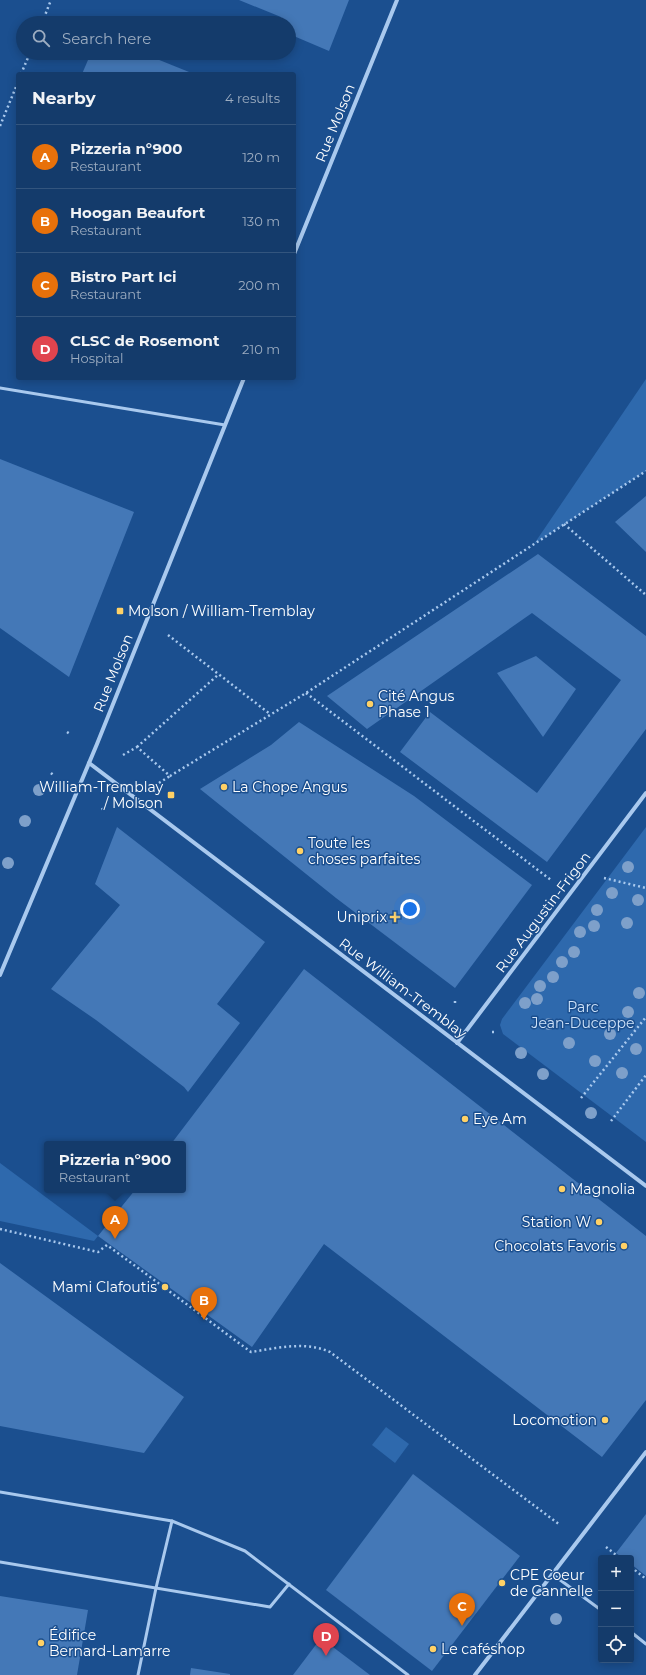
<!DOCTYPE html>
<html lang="en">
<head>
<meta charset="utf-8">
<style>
	:root { --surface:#143b6b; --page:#214673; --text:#f1f3f6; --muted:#9dadc1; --line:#33557e; --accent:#ffd166 }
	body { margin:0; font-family:Montserrat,sans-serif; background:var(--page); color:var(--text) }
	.controls { position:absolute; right:12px; bottom:12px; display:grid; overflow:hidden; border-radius:4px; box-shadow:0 2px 10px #0003 }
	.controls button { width:36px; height:36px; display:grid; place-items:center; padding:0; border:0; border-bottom:1px solid var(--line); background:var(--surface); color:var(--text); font:20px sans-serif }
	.you { position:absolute; left:410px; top:909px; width:14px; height:14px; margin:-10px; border:3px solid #fff; border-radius:50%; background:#1a73e8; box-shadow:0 0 0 6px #1a73e833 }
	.badge { display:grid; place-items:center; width:26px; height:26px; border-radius:50%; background:var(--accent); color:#fff; font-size:13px; font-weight:700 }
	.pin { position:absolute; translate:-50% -33px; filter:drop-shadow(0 1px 2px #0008) }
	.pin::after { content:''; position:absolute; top:21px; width:14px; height:12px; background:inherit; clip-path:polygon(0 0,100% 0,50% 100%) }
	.popup { position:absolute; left:44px; top:1141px; width:142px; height:52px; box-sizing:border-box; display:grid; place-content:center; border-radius:4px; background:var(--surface); filter:drop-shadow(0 1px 3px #0005); font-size:13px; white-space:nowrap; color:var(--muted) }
	.popup b { font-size:15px; color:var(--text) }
	.popup::after { content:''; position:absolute; left:50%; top:100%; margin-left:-8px; border:8px solid transparent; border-top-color:var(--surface) }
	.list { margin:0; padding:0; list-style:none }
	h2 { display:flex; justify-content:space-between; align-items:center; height:52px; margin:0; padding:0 16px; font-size:17px }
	h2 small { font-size:13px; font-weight:400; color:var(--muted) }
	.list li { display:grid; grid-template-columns:26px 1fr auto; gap:12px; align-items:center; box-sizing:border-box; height:64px; padding:0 16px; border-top:1px solid var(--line) }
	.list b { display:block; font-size:15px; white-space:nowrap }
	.list p { margin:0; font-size:13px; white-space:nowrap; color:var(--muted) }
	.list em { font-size:13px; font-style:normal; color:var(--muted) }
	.icon { flex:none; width:22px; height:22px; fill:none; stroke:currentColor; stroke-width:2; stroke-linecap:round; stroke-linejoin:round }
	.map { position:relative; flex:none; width:646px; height:1675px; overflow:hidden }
	.search { position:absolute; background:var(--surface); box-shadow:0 2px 10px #0003; left:16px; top:16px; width:280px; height:44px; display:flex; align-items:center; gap:10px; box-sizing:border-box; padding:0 14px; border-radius:22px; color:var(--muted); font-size:15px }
	.panel { position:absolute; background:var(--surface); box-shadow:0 2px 10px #0003; left:16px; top:72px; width:280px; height:308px; border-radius:4px }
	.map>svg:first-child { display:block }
	.green { fill:#2e69ad }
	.building { fill:#4478b7 }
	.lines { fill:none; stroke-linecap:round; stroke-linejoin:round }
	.path { stroke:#a9c9ee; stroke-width:2.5; stroke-dasharray:2 3; stroke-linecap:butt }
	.service { stroke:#a9c9ee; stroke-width:3 }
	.minor { stroke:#a9c9ee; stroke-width:4 }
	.tree { fill:#7ea0ca }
	.poi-dot { fill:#ffd166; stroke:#1b4f8f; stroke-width:1.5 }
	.labels { text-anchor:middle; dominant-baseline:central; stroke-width:3; stroke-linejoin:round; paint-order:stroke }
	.street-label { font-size:14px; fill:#fff; stroke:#1b4f8f }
	.poi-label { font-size:14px; fill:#fff; stroke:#1b4f8f; text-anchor:start }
	.park-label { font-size:14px; fill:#cfe3fa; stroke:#1b4f8f }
</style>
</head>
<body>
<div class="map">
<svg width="646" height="1675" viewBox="0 0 646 1675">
	<rect width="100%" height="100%" fill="#1b4f8f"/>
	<g class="green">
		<polygon points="646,379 646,471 534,544"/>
		<polygon points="646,827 646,1142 503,1034 500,1025 502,1019"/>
		<polygon points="0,1163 98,1236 94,1241 0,1221"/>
		<polygon points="386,1427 409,1444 395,1463 372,1445"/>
	</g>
	<g class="building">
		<polygon points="239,0 349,0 329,51 289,34 289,23 279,23 281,17"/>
		<polygon points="91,53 142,53 194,74 82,74"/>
		<polygon points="0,459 134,512 69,677 0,628"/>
		<polygon points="646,496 646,552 615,522"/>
		<polygon points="538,554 646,636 646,729 547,862 400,752 430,712 537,793 621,680 532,613 367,729 327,696"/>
		<polygon points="536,656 576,689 543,737 497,673"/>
		<polygon points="299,722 414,796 532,885 455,988 336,898 200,789 271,745"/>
		<polygon points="117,827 265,942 217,1004 240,1023 188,1092 184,1087 96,1020 51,989 120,905 95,884"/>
		<polygon points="304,969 646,1236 646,1400 602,1457 324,1244 252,1347 98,1236 135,1190 183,1190 183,1144 171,1144"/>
		<polygon points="0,1263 184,1397 144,1453 0,1426"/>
		<polygon points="413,1474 520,1556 432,1671 326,1590"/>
		<polygon points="646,1514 646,1576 631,1564 631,1558 623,1558 616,1553"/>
		<polygon points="0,1596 88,1610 77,1675 0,1675"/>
		<polygon points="321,1638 370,1675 293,1675"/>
		<polygon points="191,1668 230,1674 230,1675 190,1675"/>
	</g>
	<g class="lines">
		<g class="path">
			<polyline points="42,23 51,0"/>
			<polyline points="21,74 30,53"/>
			<polyline points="0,126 18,82"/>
			<polyline points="564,524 646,595"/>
			<polyline points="168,635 270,714"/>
			<polyline points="306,693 551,880"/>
			<polyline points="67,732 70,734"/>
			<polyline points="137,747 219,674"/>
			<polyline points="123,755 137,747 170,776 306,693 646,471"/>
			<polyline points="51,773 53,775"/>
			<polyline points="159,783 170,776"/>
			<polyline points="102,808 103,810"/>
			<polyline points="604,878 646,888"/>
			<polyline points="455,1001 455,1005"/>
			<polyline points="492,1032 496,1032"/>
			<polyline points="581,1098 646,1017"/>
			<polyline points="611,1121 646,1075"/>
			<path d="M0 1229 98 1252 107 1245 251 1352C277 1348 305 1341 330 1352L560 1525"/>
			<polyline points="606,1547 620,1558"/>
			<polyline points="631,1567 646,1579"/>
		</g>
		<g class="service">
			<polyline points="0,388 225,425"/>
			<polyline points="0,1492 172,1521 245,1551 408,1675"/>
			<polyline points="0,1562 270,1607 289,1584"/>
			<polyline points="552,1574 601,1610"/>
			<polyline points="631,1632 646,1644"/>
			<polyline points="138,1675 156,1588 172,1521"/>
		</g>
		<g class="minor">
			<polyline points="294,254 397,0"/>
			<polyline points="89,763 646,1186"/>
			<polyline points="0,975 97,744 244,378"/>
			<polyline points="457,1043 646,793"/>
			<polyline points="475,1675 646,1452"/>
		</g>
	</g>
	<g class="tree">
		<circle cx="39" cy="790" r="6"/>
		<circle cx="25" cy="821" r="6"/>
		<circle cx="8" cy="863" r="6"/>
		<circle cx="628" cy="867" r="6"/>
		<circle cx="612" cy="893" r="6"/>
		<circle cx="638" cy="900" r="6"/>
		<circle cx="597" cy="910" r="6"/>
		<circle cx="627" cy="923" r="6"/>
		<circle cx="594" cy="926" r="6"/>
		<circle cx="580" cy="932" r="6"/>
		<circle cx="574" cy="952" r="6"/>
		<circle cx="562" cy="962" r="6"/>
		<circle cx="553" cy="977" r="6"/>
		<circle cx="540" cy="986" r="6"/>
		<circle cx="639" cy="993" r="6"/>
		<circle cx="537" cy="999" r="6"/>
		<circle cx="525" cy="1003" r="6"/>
		<circle cx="628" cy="1012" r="6"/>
		<circle cx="549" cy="1024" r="6"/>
		<circle cx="610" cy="1034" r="6"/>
		<circle cx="569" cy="1043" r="6"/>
		<circle cx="636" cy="1049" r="6"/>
		<circle cx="521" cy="1053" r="6"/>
		<circle cx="595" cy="1061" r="6"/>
		<circle cx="622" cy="1073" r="6"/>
		<circle cx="543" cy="1074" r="6"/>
		<circle cx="591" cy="1113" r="6"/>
		<circle cx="556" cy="1619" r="6"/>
	</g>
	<g class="poi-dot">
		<rect x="116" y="607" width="8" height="8" rx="2"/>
		<circle cx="370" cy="704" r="4"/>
		<circle cx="224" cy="787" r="4"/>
		<rect x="167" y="791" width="8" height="8" rx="2"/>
		<circle cx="300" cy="851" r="4"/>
		<path d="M393 911h4v4h4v4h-4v4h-4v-4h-4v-4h4z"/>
		<circle cx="465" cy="1119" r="4"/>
		<circle cx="562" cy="1189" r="4"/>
		<circle cx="599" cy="1222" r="4"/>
		<circle cx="624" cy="1246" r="4"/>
		<circle cx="165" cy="1287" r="4"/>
		<circle cx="605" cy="1420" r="4"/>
		<circle cx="502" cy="1583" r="4"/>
		<circle cx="41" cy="1643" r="4"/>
		<circle cx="433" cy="1649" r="4"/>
	</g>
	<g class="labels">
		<g class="street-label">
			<text transform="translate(335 123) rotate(-68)">Rue Molson</text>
			<text transform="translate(113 673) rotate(-68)">Rue Molson</text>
			<text transform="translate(543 912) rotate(-53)">Rue Augustin-Frigon</text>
			<text transform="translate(403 988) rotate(37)">Rue William-Tremblay</text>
		</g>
		<g class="poi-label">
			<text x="128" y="611">Molson / William-Tremblay</text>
			<text x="378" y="696">Cité Angus<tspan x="378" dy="16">Phase 1</tspan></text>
			<text x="163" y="787" text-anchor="end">William-Tremblay<tspan x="163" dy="16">/ Molson</tspan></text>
			<text x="232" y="787">La Chope Angus</text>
			<text x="308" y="843">Toute les<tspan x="308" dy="16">choses parfaites</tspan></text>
			<text x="387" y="917" text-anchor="end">Uniprix</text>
			<text x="473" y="1119">Eye Am</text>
			<text x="570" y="1189">Magnolia</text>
			<text x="591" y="1222" text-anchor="end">Station W</text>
			<text x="616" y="1246" text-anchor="end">Chocolats Favoris</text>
			<text x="157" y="1287" text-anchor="end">Mami Clafoutis</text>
			<text x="597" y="1420" text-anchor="end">Locomotion</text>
			<text x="510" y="1575">CPE Coeur<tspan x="510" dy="16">de Cannelle</tspan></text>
			<text x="49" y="1635">Édifice<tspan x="49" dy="16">Bernard-Lamarre</tspan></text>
			<text x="441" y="1649">Le caféshop</text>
		</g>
		<g class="park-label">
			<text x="583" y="1007">Parc<tspan x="583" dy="16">Jean-Duceppe</tspan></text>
		</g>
	</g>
</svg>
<div class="controls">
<button>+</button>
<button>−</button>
<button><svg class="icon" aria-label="locate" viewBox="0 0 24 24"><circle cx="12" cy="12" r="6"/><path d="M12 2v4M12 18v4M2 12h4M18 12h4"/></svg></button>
</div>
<div class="you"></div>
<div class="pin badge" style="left:115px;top:1239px;background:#e8710a">A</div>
<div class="popup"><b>Pizzeria n°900</b>Restaurant</div>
<div class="pin badge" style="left:204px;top:1320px;background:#e8710a">B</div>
<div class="pin badge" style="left:462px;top:1626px;background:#e8710a">C</div>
<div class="pin badge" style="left:326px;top:1656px;background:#e0444e">D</div>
<div class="search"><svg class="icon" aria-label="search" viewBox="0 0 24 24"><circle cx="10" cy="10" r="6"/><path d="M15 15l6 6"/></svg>Search here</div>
<section class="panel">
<h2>Nearby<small>4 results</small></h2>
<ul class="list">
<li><span class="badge" style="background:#e8710a">A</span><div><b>Pizzeria n°900</b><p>Restaurant</p></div><em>120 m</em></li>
<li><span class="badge" style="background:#e8710a">B</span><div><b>Hoogan Beaufort</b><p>Restaurant</p></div><em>130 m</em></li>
<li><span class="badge" style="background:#e8710a">C</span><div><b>Bistro Part Ici</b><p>Restaurant</p></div><em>200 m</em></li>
<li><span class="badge" style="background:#e0444e">D</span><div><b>CLSC de Rosemont</b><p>Hospital</p></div><em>210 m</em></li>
</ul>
</section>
</div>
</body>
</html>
